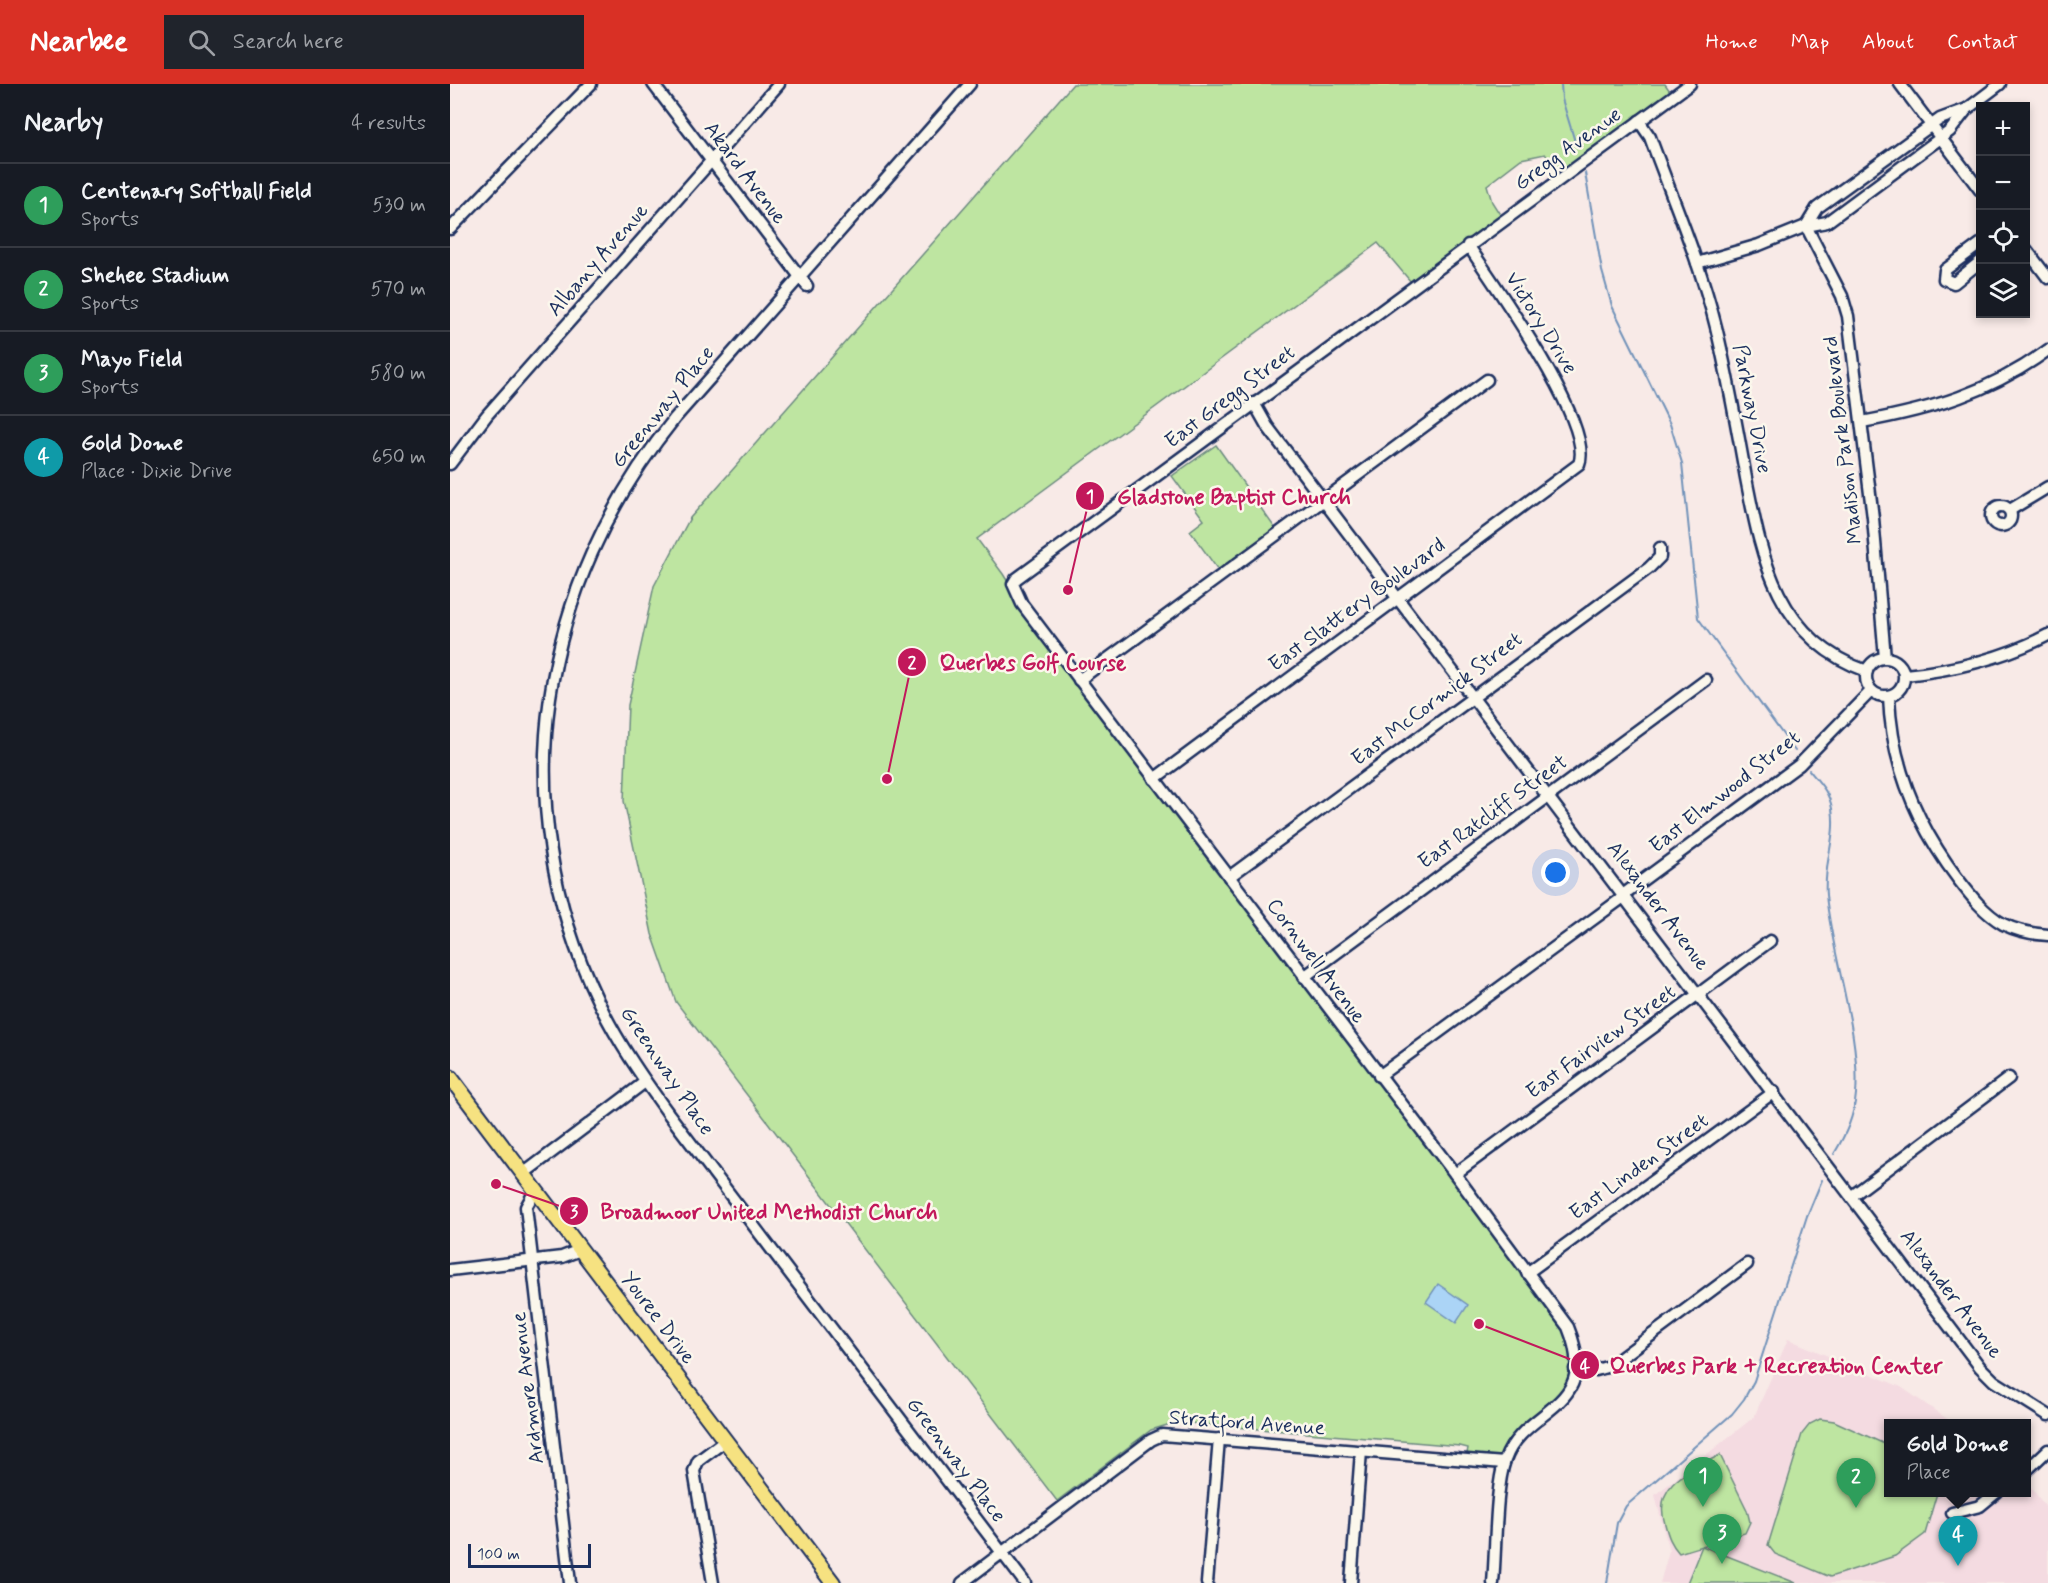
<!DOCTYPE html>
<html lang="en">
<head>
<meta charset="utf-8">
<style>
	:root { --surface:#171b24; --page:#20242c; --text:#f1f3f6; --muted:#9ea1a6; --line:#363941; --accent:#d93025 }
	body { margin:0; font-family:Mynerve,sans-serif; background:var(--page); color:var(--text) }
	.controls { position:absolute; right:18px; top:18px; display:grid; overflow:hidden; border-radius:0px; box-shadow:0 3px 9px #0003 }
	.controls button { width:54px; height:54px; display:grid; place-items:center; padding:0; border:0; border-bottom:2px solid var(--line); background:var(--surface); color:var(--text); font:30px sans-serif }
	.scale { position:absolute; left:18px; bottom:15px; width:123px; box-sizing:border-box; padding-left:6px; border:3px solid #1b2f5e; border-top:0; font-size:16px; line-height:21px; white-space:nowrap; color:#1b2f5e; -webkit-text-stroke:4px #fbf7ec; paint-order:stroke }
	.you { position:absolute; left:1106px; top:789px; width:21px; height:21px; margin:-15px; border:4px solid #fff; border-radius:50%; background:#1a73e8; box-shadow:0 0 0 9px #1a73e833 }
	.badge { display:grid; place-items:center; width:39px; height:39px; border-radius:50%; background:var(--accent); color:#fff; font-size:20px; font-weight:700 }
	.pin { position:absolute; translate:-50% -50px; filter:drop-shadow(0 2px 3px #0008) }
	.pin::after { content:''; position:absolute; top:32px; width:21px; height:18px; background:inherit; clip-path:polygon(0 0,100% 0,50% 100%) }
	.popup { position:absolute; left:1434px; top:1335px; width:147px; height:78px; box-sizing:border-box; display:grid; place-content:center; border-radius:0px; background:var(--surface); filter:drop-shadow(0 2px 4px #0005); font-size:20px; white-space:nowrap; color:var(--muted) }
	.popup b { font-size:22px; color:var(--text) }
	.popup::after { content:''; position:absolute; left:50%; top:100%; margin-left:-12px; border:12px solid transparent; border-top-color:var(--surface) }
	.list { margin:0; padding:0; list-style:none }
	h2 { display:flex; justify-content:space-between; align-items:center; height:78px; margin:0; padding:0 24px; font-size:26px }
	h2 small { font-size:20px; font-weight:400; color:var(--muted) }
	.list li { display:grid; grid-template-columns:39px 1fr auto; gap:18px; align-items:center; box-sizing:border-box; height:84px; padding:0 24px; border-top:2px solid var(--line) }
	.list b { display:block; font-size:22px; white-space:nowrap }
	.list p { margin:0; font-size:20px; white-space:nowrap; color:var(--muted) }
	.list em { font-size:20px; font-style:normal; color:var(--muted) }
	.icon { flex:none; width:33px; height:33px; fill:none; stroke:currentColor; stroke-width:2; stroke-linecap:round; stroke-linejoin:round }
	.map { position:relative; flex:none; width:1598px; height:1499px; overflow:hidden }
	header { display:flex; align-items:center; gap:36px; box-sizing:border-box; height:84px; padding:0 30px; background:var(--accent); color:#fff }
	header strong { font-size:28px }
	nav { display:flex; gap:33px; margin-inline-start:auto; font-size:21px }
	.search { width:420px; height:54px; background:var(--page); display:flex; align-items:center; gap:15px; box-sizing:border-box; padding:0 21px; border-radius:0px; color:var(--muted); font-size:22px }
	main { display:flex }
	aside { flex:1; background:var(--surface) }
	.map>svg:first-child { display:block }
	.built { fill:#f4dbe1 }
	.green { fill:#bee5a1; stroke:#6c8a80; stroke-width:1.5 }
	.water { fill:#abd4f6; stroke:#7192b9; stroke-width:1.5 }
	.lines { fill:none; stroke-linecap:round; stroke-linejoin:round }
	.stream { stroke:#7192b9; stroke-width:2 }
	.minor-casing { stroke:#1b2f5e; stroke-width:15 }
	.major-casing { stroke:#1b2f5e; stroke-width:18 }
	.minor { stroke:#fbf7ec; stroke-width:10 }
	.major { stroke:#f6e281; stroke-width:14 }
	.labels { text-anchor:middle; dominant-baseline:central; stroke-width:5; stroke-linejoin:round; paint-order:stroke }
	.street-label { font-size:21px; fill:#1b2f5e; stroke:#fbf7ec }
	.leader { fill:none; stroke:#c2185b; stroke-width:2 }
	.callout-dot { fill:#c2185b; stroke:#fbf7ec; stroke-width:2 }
	.mark-label { font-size:18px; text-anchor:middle; font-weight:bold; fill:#fff }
	.callout-label { font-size:22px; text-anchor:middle; font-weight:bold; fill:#c2185b; stroke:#fbf7ec; stroke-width:5; stroke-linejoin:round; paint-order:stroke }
</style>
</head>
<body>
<header>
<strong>Nearbee</strong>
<div class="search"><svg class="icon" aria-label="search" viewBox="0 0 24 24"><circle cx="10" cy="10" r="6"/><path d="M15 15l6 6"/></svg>Search here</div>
<nav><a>Home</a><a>Map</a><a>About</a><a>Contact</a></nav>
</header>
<main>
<aside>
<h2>Nearby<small>4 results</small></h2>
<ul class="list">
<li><span class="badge" style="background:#2e9e5b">1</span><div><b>Centenary Softball Field</b><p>Sports</p></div><em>530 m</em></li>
<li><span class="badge" style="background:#2e9e5b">2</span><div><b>Shehee Stadium</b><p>Sports</p></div><em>570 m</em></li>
<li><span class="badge" style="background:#2e9e5b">3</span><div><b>Mayo Field</b><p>Sports</p></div><em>580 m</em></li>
<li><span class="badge" style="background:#0f9aa8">4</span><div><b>Gold Dome</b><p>Place · Dixie Drive</p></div><em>650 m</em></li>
</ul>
</aside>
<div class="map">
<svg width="1598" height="1499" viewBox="0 0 1598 1499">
	<rect width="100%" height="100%" fill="#f8eae7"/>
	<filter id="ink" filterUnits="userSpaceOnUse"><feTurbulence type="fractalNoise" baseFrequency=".0167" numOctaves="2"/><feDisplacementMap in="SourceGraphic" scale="12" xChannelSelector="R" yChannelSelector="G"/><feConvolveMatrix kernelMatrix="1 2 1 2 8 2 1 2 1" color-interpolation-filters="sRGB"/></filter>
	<g filter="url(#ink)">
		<polygon class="built" points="1338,1255 1451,1303 1503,1339 1439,1340 1439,1408 1577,1408 1577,1398 1598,1426 1598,1499 1210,1499 1219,1467 1205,1411 1304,1333"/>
		<g class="green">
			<polygon points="623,0 1215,0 1220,7 1111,88 1095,70 1071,75 1037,101 1042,118 1051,132 961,198 928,159 527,455 553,490 590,550 891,948 894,946 1123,1256 1122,1297 1077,1346 1054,1379 1016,1375 1018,1364 1010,1362 727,1338 701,1346 607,1417 226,918 202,850 174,717 178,621 204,502 240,434"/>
			<polygon points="766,361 825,444 768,486 740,447 754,436 722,392"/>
			<polygon points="1370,1335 1384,1337 1439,1362 1439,1408 1487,1409 1475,1450 1445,1472 1380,1493 1325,1470 1318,1461 1352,1350 1360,1340"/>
			<path d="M1270 1371 1297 1426 1300 1438 1295 1449 1252 1462 1346 1499H1237L1252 1462 1229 1469C1221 1460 1218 1452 1215 1440 1202 1400 1240 1387 1270 1371Z"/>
		</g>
		<polygon class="water" points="988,1200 1018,1221 1006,1239 976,1218"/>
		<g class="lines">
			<g class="stream">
				<polyline points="1111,0 1112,15 1126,61"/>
				<polyline points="1135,89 1152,187 1162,222 1220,340 1232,379 1248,534 1345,667"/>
				<path d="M1359 686C1369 698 1380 709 1382 725 1387 754 1373 779 1376 811 1382 873 1411 950 1406 1010 1404 1033 1396 1050 1384 1070"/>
				<polyline points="1157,1499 1167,1439 1176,1422 1282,1330 1294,1315 1304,1297 1357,1132 1372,1096"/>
			</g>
			<defs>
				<g id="minor">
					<polyline points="203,0 357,202"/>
					<path d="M520 0 225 334C89 502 53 719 148 917 167 957 192 993 218 1029L575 1499"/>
					<polyline points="1450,0 1530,106"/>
					<path d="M1189 37 1200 53C1223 116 1250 178 1266 243 1278 292 1287 344 1296 394 1312 477 1328 556 1417 587"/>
					<polyline points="0,145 141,0"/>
					<polyline points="1530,160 1495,186 1494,195 1504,199 1530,178"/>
					<polyline points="1576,165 1598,194"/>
					<polyline points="1247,179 1309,161 1356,142 1377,138 1500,47 1517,25 1550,0"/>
					<polyline points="804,319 817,342 1530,1283 1544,1297 1598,1331"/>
					<path d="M1412 338C1482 325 1539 309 1598 266"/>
					<polyline points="0,380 37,331 329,0"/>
					<circle cx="1551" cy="432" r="10"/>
					<polyline points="1560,426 1598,403"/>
					<circle cx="1435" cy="593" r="19"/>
					<polyline points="1435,574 1423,434 1398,232 1392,212 1356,142 1367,124 1490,35 1517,25"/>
					<path d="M1455 591C1505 586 1552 575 1598 551"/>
					<polyline points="629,596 1037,296"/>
					<path d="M1439 612C1441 680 1467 741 1508 795 1521 812 1534 829 1553 840 1567 847 1583 850 1598 851"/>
					<path d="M704 695 1129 380C1145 340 1043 199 1018 161"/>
					<polyline points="779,793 1199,484 1210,473 1210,464"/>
					<polyline points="1174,810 1349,681 1421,607"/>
					<polyline points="854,893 1256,596"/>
					<polyline points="929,992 1175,812"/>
					<polyline points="73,1090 195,998"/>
					<polyline points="1005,1090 1320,857"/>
					<polyline points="85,1107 76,1123 120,1499"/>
					<polyline points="1402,1112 1559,994"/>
					<polyline points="0,1186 112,1173 130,1166"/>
					<polyline points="1077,1189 1324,1008"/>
					<polyline points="1125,1285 1146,1286 1160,1282 1297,1180"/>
					<polyline points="1577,1386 1598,1366"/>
					<polyline points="1502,1429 1530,1422 1547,1408"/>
					<polyline points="263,1499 244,1387 248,1377 275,1357"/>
					<polyline points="512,1499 701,1356 712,1351 1054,1379"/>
					<polyline points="757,1499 769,1355"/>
					<polyline points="901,1499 911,1367"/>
					<path d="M1043 1499C1046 1466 1045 1405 1055 1376 1074 1322 1152 1326 1118 1243L1005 1090 572 520 563 500 566 495 1240 0"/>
				</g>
				<polyline id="major" points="0,993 383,1499"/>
			</defs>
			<use href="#minor" class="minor-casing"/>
			<use href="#major" class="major-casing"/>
			<use href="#minor" class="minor"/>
			<use href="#major" class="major"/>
		</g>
	</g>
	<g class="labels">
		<g class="street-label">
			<text transform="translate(1118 65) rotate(-36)">Gregg Avenue</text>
			<text transform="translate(295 89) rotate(53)">Akard Avenue</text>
			<text transform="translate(148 176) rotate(-49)">Albany Avenue</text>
			<text transform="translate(1091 239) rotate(58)">Victory Drive</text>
			<text transform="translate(780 313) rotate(-37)">East Gregg Street</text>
			<text transform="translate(213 323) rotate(-51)">Greenway Place</text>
			<text transform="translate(1302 325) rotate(79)">Parkway Drive</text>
			<text transform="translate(1393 356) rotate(-97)">Madison Park Boulevard</text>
			<text transform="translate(907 521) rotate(-36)">East Slattery Boulevard</text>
			<text transform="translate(987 615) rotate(-37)">East McCormick Street</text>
			<text transform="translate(1275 708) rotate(-38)">East Elmwood Street</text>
			<text transform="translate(1043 728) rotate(-36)">East Ratcliff Street</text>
			<text transform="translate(1208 822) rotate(53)">Alexander Avenue</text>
			<text transform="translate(866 877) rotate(53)">Cornwell Avenue</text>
			<text transform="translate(1151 958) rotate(-36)">East Fairview Street</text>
			<text transform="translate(217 987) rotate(56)">Greenway Place</text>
			<text transform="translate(1189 1083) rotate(-36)">East Linden Street</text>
			<text transform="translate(1501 1210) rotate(53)">Alexander Avenue</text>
			<text transform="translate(208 1234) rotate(53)">Youree Drive</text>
			<text transform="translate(78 1304) rotate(-97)">Ardmore Avenue</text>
			<text transform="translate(797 1339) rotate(4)">Stratford Avenue</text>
			<text transform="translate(506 1376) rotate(53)">Greenway Place</text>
		</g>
	</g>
	<path class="leader" d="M618 506L640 412M437 695L462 578M46 1100L124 1127M1029 1240L1135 1281"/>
	<g class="callout-dot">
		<circle cx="618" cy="506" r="6"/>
		<circle cx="437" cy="695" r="6"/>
		<circle cx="46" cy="1100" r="6"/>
		<circle cx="1029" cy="1240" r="6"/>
		<circle cx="640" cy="412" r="15"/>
		<circle cx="462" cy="578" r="15"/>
		<circle cx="124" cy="1127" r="15"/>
		<circle cx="1135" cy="1281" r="15"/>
	</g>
	<g class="mark-label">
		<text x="640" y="418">1</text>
		<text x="462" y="584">2</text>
		<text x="124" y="1133">3</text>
		<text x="1135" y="1288">4</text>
	</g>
	<g class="callout-label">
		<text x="784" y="420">Gladstone Baptist Church</text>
		<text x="583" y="586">Querbes Golf Course</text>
		<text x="319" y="1135">Broadmoor United Methodist Church</text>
		<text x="1326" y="1289">Querbes Park + Recreation Center</text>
	</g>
</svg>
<div class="controls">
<button>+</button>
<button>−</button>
<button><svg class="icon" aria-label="locate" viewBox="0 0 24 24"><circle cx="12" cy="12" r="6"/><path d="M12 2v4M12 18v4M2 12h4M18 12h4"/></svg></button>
<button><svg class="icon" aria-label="layers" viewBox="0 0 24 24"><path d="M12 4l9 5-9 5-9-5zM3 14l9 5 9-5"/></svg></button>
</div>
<div class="scale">100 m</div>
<div class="you"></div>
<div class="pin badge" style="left:1253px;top:1423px;background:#2e9e5b">1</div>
<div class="pin badge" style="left:1406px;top:1424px;background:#2e9e5b">2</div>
<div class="pin badge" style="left:1272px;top:1480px;background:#2e9e5b">3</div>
<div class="pin badge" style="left:1508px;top:1482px;background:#0f9aa8">4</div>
<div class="popup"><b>Gold Dome</b>Place</div>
</div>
</main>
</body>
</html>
